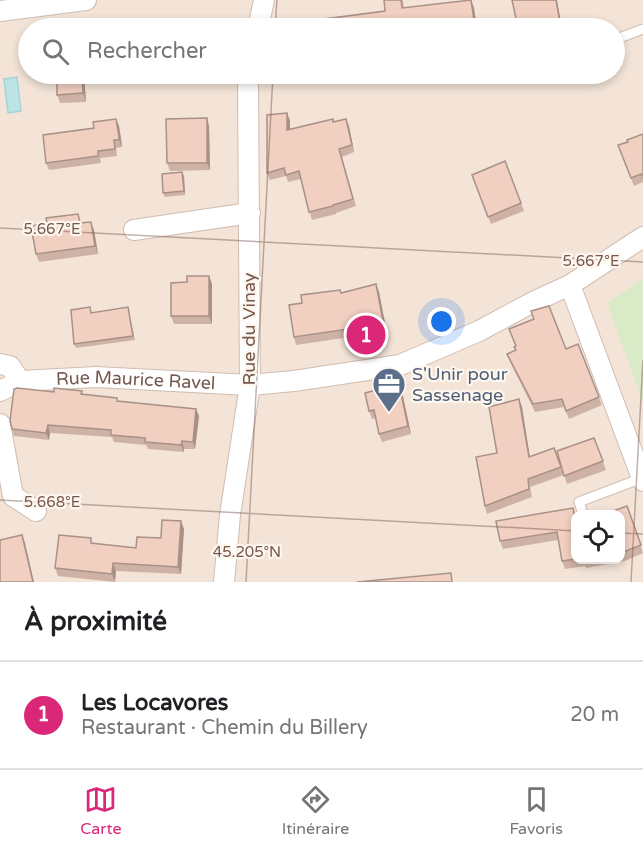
<!DOCTYPE html>
<html lang="fr">
<head>
<meta charset="utf-8">
<style>
	:root { --surface:#fff; --page:#f2f2f2; --text:#202124; --muted:#757577; --line:#e0e0e0; --accent:#db2777 }
	body { margin:0; font-family:"Varela Round",sans-serif; background:var(--page); color:var(--text) }
	.controls { position:absolute; right:18px; bottom:18px; display:grid; overflow:hidden; border-radius:12px; box-shadow:0 3px 9px #0003 }
	.controls button { width:54px; height:54px; display:grid; place-items:center; padding:0; border:0; border-bottom:2px solid var(--line); background:var(--surface); color:var(--text); font:30px sans-serif }
	.you { position:absolute; left:442px; top:322px; width:21px; height:21px; margin:-15px; border:4px solid #fff; border-radius:50%; background:#1a73e8; box-shadow:0 0 0 9px #1a73e833 }
	.badge { display:grid; place-items:center; width:39px; height:39px; border-radius:50%; background:var(--accent); color:#fff; font-size:20px; font-weight:700 }
	.pin { position:absolute; translate:-50% -50%; border:3px solid #fff; box-shadow:0 2px 6px #0006 }
	.list { margin:0; padding:0; list-style:none }
	h2 { display:flex; justify-content:space-between; align-items:center; height:78px; margin:0; padding:0 24px; font-size:26px }
	h2 small { font-size:20px; font-weight:400; color:var(--muted) }
	.list li { display:grid; grid-template-columns:39px 1fr auto; gap:18px; align-items:center; box-sizing:border-box; height:108px; padding:0 24px; border-top:2px solid var(--line) }
	.list b { display:block; font-size:22px; white-space:nowrap }
	.list p { margin:0; font-size:20px; white-space:nowrap; color:var(--muted) }
	.list em { font-size:20px; font-style:normal; color:var(--muted) }
	.icon { flex:none; width:33px; height:33px; fill:none; stroke:currentColor; stroke-width:2; stroke-linecap:round; stroke-linejoin:round }
	.map { position:relative; flex:none; width:643px; height:582px; overflow:hidden }
	.search { position:absolute; background:var(--surface); box-shadow:0 3px 9px #0003; left:18px; right:18px; top:18px; height:66px; display:flex; align-items:center; gap:15px; box-sizing:border-box; padding:0 21px; border-radius:33px; color:var(--muted); font-size:22px }
	.sheet { height:186px; background:var(--surface) }
	nav { display:flex; justify-content:space-around; align-items:center; box-sizing:border-box; height:84px; border-top:2px solid var(--line); background:var(--surface); font-size:16px; color:var(--muted) }
	nav a { display:grid; justify-items:center; gap:3px }
	nav .on { color:var(--accent) }
	.map>svg:first-child { display:block }
	.residential { fill:#f3e4d7; fill-rule:evenodd }
	.green { fill:#d9eac7 }
	.water { fill:#bde4e5; stroke:#a4d4d7; stroke-width:1.5 }
	.lines { fill:none; stroke-linecap:round; stroke-linejoin:round }
	.lane-casing { stroke:#d0bcb1; stroke-width:11 }
	.street-casing { stroke:#d0bcb1; stroke-width:22 }
	.lane { stroke:#fff; stroke-width:9 }
	.street { stroke:#fff; stroke-width:20 }
	.wall { fill:#cfb2a6 }
	.shaded-wall { fill:#a99187 }
	.building { fill:#f1cfc1; stroke:#a99187; stroke-width:1.5 }
	.ticks { fill:none; stroke:#76574d; stroke-width:1.5; stroke-opacity:0.45 }
	.labels { text-anchor:middle; dominant-baseline:central; stroke-width:4.5; stroke-linejoin:round; paint-order:stroke }
	.street-label { font-size:18px; fill:#76574d; stroke:#fef7ef }
	.service-label { font-size:18px; fill:#4e5e75; stroke:#fef7ef; text-anchor:start }
	.ticks-label { font-size:15px; text-anchor:middle; fill:#76574d; stroke:#fef7ef; stroke-width:4.5; stroke-linejoin:round; paint-order:stroke }
</style>
</head>
<body>
<div class="map">
<svg width="643" height="582" viewBox="0 0 643 582">
	<rect width="100%" height="100%" fill="#fcf3e9"/>
	<path class="residential" d="M0 0H643V582H0ZM28 28H614V74H28ZM576 514H620V560H576Z"/>
	<polygon class="green" points="643,278 643,402 607,303"/>
	<polygon class="water" points="17,77 21,111 8,113 4,79"/>
	<g class="lines">
		<defs>
			<g id="lane">
				<polyline points="614,40 643,29"/>
				<polyline points="583,514 579,502 642,478"/>
			</g>
			<g id="street">
				<polyline points="0,11 86,0"/>
				<polyline points="258,28 264,0"/>
				<polyline points="134,230 250,213"/>
				<polyline points="570,285 643,481"/>
				<path id="s1" d="M0 364 10 366 20 381 96 377 250 385 294 381 400 365 479 331 535 301 570 285 643 237"/>
				<polyline points="0,391 20,381"/>
				<polyline points="0,424 13,496 36,511"/>
				<polyline points="224,582 230,515 250,385 248,80 249,74"/>
			</g>
		</defs>
		<use href="#lane" class="lane-casing"/>
		<use href="#street" class="street-casing"/>
		<use href="#lane" class="lane"/>
		<use href="#street" class="street"/>
	</g>
	<g class="wall">
		<polygon points="384,0 403,0 404,8 471,0 474,8 477,28 310,28 385,11"/>
		<polygon points="57,74 84,74 86,102 60,103 57,95"/>
		<polygon points="287,113 290,121 290,130 334,122 349,126 354,152 342,157 356,206 336,213 336,214 312,220 301,179 288,182 286,176 270,180 267,173"/>
		<polygon points="207,118 209,126 210,170 170,171 167,163"/>
		<polygon points="116,119 119,126 122,144 122,147 116,148 117,156 100,158 101,163 49,170 46,163 94,128"/>
		<polygon points="643,134 643,182 634,186 618,145"/>
		<polygon points="505,161 524,211 491,224 472,175"/>
		<polygon points="184,176 185,195 165,197 163,193"/>
		<polygon points="81,223 94,230 98,254 39,262 36,254"/>
		<polygon points="209,276 212,284 212,324 174,324 171,316 187,282"/>
		<polygon points="376,284 379,292 388,339 353,347 350,337 296,345 294,337 302,303"/>
		<polygon points="128,307 135,340 76,348 74,344 92,313"/>
		<polygon points="578,344 602,405 569,419 564,407 535,412 510,362 507,354 566,349"/>
		<polygon points="82,391 83,394 118,401 196,409 199,416 195,449 184,449 184,452 148,449 146,445 114,442 112,437 50,433 49,440 14,436 12,429 54,392"/>
		<polygon points="402,392 411,434 382,442 379,434 376,418 372,419 369,411"/>
		<polygon points="519,399 522,407 530,457 554,448 562,469 594,438 606,470 567,484 564,475 530,487 532,497 487,514 485,506 497,453"/>
		<polygon points="627,506 643,553 625,561 586,568 585,566 565,569 562,561 558,540 503,549 500,541 573,508 576,516 576,560 621,560 621,514"/>
		<polygon points="184,529 181,574 116,571 115,582 58,576 55,568 93,543 136,548"/>
	</g>
	<g class="shaded-wall">
		<polygon points="471,0 474,8 477,28 475,28"/>
		<polygon points="556,0 557,0 562,28 561,28"/>
		<polygon points="82,74 84,74 86,102 83,93"/>
		<polygon points="287,113 290,121 290,138 287,130"/>
		<polygon points="207,118 209,126 210,170 207,163"/>
		<polygon points="116,119 119,126 122,147 119,140"/>
		<polygon points="346,119 349,126 354,152 352,145"/>
		<polygon points="182,172 184,176 185,195 184,191"/>
		<polygon points="91,222 94,230 98,254 95,246"/>
		<polygon points="209,276 212,284 212,324 209,316"/>
		<polygon points="376,284 379,292 388,339 385,331"/>
		<polygon points="399,384 402,392 411,434 408,426"/>
		<polygon points="519,399 522,407 531,465 529,457"/>
		<polygon points="196,409 199,416 195,449 193,442"/>
		<polygon points="48,425 50,433 49,440 46,433"/>
		<polygon points="182,441 184,449 184,452 181,445"/>
		<polygon points="181,521 184,529 181,574 178,567"/>
		<polygon points="22,535 25,543 34,582 33,582"/>
		<polygon points="113,563 116,571 115,582 112,574"/>
	</g>
	<g class="building">
		<polygon points="384,0 401,0 402,8 471,0 475,28 449,28 449,24 408,28 310,28 309,21 385,11"/>
		<polygon points="512,0 556,0 561,28 518,28"/>
		<polygon points="177,19 179,28 137,28 137,25"/>
		<polygon points="57,74 82,74 83,93 57,95"/>
		<polygon points="287,113 287,130 333,119 333,122 346,119 352,145 339,149 353,199 333,205 333,206 309,212 299,171 286,175 284,168 267,173 267,115"/>
		<polygon points="207,118 207,163 167,163 166,119"/>
		<polygon points="116,119 119,137 119,140 114,140 115,149 98,151 98,156 46,163 43,135 94,128 93,122"/>
		<polygon points="643,134 643,175 641,175 641,174 631,178 618,145 628,142 627,140"/>
		<polygon points="505,161 521,203 488,217 472,175"/>
		<polygon points="182,172 184,191 163,193 162,174"/>
		<polygon points="78,214 80,223 91,222 95,246 36,254 31,226 47,223 46,218"/>
		<polygon points="187,276 209,276 209,316 171,316 171,283 187,282"/>
		<polygon points="376,284 385,331 350,339 348,329 294,337 289,305 302,303 301,295 340,290 341,293"/>
		<polygon points="549,306 566,349 578,344 599,397 566,411 562,399 533,404 507,354 516,350 514,347 516,346 509,329 534,319 531,311"/>
		<polygon points="90,307 91,313 128,307 133,336 74,344 71,310"/>
		<polygon points="399,384 408,426 379,434 374,410 369,411 365,393"/>
		<polygon points="17,388 54,392 54,388 82,391 81,394 117,398 117,401 196,409 193,442 182,441 181,445 145,442 145,438 111,435 111,430 48,425 46,433 12,429 10,421 14,389"/>
		<polygon points="519,399 529,457 554,448 561,467 528,479 529,489 485,506 476,457 497,453 489,407"/>
		<polygon points="594,438 603,461 564,476 557,451"/>
		<polygon points="627,506 641,545 621,553 621,514 605,514"/>
		<polygon points="573,508 576,525 576,559 562,561 557,532 500,541 496,521"/>
		<polygon points="162,520 181,521 178,567 113,563 112,574 55,568 59,535 91,538 91,543 136,548 137,537 161,538"/>
		<polygon points="22,535 33,582 0,582 0,540"/>
		<polygon points="451,573 452,582 357,582"/>
	</g>
	<path class="ticks" d="M275 28 277 0M0 228 643 262M0 500 576 531M620 533 643 534M246 582 273 74M631 582 643 360"/>
	<defs>
		<symbol id="office-pin" viewBox="-11 -11 22 30"><path d="M0 17L-7.5 6A9.5 9.5 0 1 1 7.5 6Z" fill="#5c6f8a" stroke="#fef7ef"/><path d="M-6-3h4V-5.5h4V-3h4V5H-6ZM-1-4.5V-3h2v-1.5ZM-6 0V1H6V0Z" fill="#fff"/></symbol>
	</defs>
	<g fill-rule="evenodd">
		<use href="#office-pin" x="370" y="365" width="38" height="52"/>
	</g>
	<g class="labels">
		<g class="street-label">
			<text transform="translate(249 329) rotate(-90)">Rue du Vinay</text>
			<text stroke="none"><textPath href="#s1" startOffset="144">Rue Maurice Ravel</textPath></text>
		</g>
		<g class="service-label">
			<text x="412" y="374">S'Unir pour<tspan x="412" dy="21">Sassenage</tspan></text>
		</g>
	</g>
	<g class="ticks-label">
		<text x="52" y="234">5.667°E</text>
		<text x="591" y="266">5.667°E</text>
		<text x="52" y="507">5.668°E</text>
		<text x="247" y="557">45.205°N</text>
	</g>
</svg>
<div class="controls">
<button><svg class="icon" aria-label="locate" viewBox="0 0 24 24"><circle cx="12" cy="12" r="6"/><path d="M12 2v4M12 18v4M2 12h4M18 12h4"/></svg></button>
</div>
<div class="you"></div>
<div class="pin badge" style="left:366px;top:335px">1</div>
<div class="search"><svg class="icon" aria-label="search" viewBox="0 0 24 24"><circle cx="10" cy="10" r="6"/><path d="M15 15l6 6"/></svg>Rechercher</div>
</div>
<section class="sheet">
<h2>À proximité<small></small></h2>
<ul class="list">
<li><span class="badge">1</span><div><b>Les Locavores</b><p>Restaurant · Chemin du Billery</p></div><em>20 m</em></li>
</ul>
</section>
<nav>
<a class="on"><svg class="icon" aria-label="map" viewBox="0 0 24 24"><path d="M3 6l6-2 6 2 6-2v14l-6 2-6-2-6 2zM9 4v14M15 6v14"/></svg>Carte</a>
<a><svg class="icon" aria-label="directions" viewBox="0 0 24 24"><path d="M12 3l9 9-9 9-9-9zM9 14v-3h6M13 9l2 2-2 2"/></svg>Itinéraire</a>
<a><svg class="icon" aria-label="saved" viewBox="0 0 24 24"><path d="M7 4h10v16l-5-4-5 4z"/></svg>Favoris</a>
</nav>
</body>
</html>
